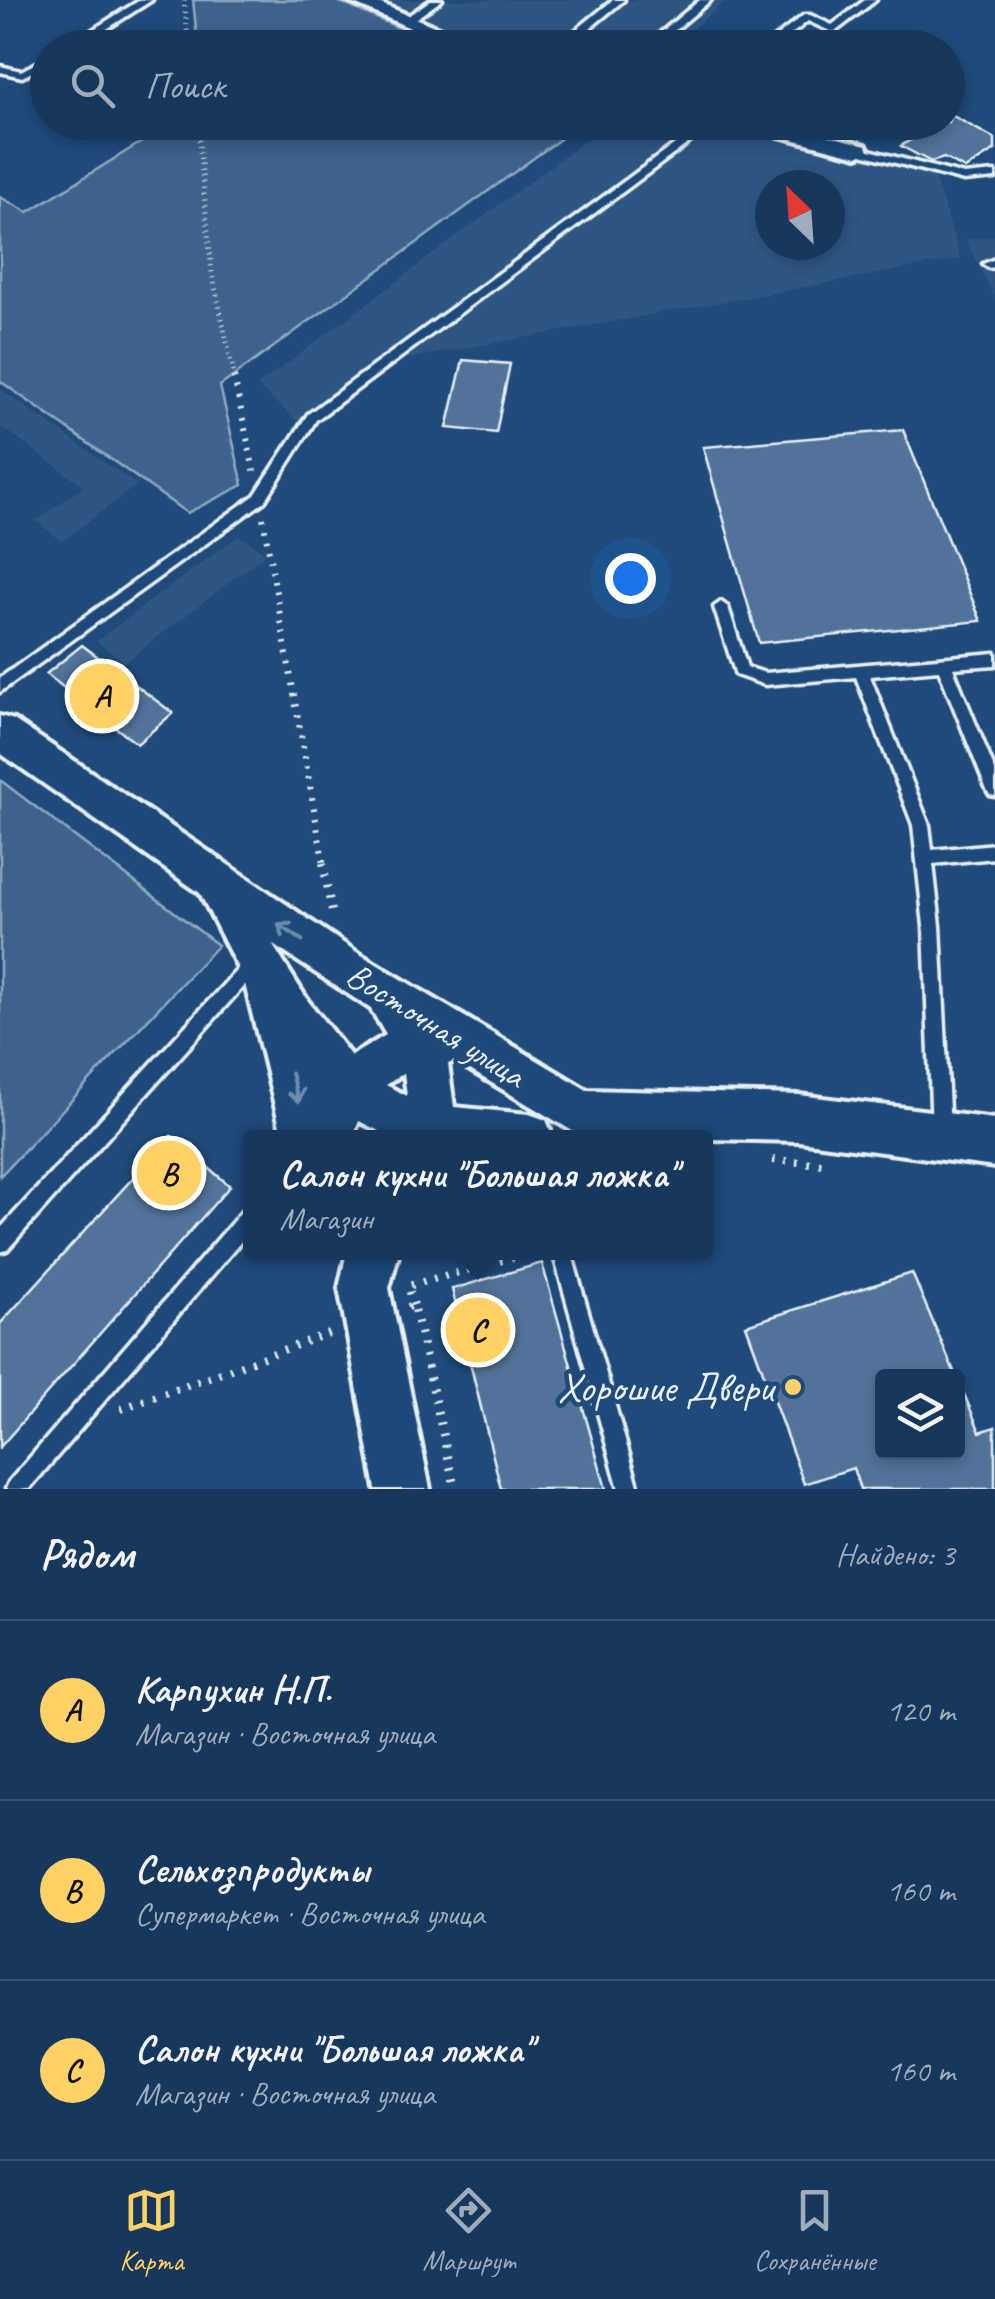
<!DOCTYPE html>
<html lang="ru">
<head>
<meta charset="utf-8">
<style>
	:root { --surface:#17385c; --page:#244365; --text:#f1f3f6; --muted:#9eacbb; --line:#365272; --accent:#ffd166 }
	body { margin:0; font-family:Caveat,sans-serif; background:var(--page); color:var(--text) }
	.controls { position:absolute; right:30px; bottom:30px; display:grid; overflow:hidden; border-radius:10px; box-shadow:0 5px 15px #0003 }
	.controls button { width:90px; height:90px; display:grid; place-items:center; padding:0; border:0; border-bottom:2px solid var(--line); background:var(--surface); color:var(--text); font:50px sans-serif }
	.compass { position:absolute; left:755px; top:170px; width:90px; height:90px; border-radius:50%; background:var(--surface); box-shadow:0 5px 15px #0003; rotate:335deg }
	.you { position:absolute; left:630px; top:578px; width:35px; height:35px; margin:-25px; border:8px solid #fff; border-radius:50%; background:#1a73e8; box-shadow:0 0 0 15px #1a73e833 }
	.badge { display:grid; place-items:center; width:65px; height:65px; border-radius:50%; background:var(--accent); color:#111; font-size:32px; font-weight:700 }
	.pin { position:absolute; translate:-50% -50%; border:5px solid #fff; box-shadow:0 2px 10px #0006 }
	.popup { position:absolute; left:243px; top:1130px; width:470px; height:130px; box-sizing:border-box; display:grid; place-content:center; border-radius:10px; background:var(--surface); filter:drop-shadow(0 2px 8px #0005); font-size:32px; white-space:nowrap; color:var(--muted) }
	.popup b { font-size:38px; color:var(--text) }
	.popup::after { content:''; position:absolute; left:50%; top:100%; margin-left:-20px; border:20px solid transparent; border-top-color:var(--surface) }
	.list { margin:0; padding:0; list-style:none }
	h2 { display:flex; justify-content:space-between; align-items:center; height:130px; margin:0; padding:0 40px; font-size:42px }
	h2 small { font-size:32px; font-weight:400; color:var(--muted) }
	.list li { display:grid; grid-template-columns:65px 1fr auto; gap:30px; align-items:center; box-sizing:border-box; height:180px; padding:0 40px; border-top:2px solid var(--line) }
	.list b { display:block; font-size:38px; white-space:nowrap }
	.list p { margin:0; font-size:32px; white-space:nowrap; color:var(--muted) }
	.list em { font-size:32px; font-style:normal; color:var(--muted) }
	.icon { flex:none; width:55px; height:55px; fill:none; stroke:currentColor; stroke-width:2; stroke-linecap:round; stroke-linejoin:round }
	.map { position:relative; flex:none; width:995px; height:1489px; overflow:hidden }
	.search { position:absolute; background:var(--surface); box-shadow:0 5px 15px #0003; left:30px; right:30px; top:30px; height:110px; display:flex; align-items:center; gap:25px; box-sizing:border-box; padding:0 35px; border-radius:55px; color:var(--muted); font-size:38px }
	.sheet { height:670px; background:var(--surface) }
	nav { display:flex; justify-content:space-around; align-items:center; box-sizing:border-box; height:140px; border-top:2px solid var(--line); background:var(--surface); font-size:28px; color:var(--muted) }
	nav a { display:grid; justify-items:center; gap:5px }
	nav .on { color:var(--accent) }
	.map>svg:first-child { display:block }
	.built { fill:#2e5683; fill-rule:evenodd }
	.green { fill:#3c628c; stroke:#92aac2; stroke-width:2.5 }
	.building { fill:#517399; stroke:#e8f1f8; stroke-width:2.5 }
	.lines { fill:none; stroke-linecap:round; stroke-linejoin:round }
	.lane-casing { stroke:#e8f1f8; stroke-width:7 }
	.street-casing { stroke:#e8f1f8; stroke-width:8 }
	.secondary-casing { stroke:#e8f1f8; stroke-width:8 }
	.path-far2 { stroke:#e8f1f8; stroke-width:5; stroke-dasharray:1 5; stroke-linecap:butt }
	.path-far1 { stroke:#e8f1f8; stroke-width:6; stroke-dasharray:2.5 8; stroke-linecap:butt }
	.path { stroke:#e8f1f8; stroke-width:8; stroke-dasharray:2.5 9; stroke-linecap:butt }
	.lane { fill:#1f4a7a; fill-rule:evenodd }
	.street { fill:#1f4a7a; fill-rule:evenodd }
	.secondary { fill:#1f4a7a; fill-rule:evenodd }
	.oneway { stroke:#6f8dac }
	.poi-dot { fill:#ffd166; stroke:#1f4a7a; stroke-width:4 }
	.labels { text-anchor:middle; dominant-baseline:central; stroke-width:9; stroke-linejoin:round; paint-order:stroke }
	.street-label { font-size:35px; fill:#e8f1f8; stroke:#1f4a7a }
	.near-poi-label { font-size:42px; fill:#e8f1f8; stroke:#1f4a7a; text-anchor:end }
</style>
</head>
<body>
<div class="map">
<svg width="995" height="1489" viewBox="0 0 995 1489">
	<rect width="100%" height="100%" fill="#1f4a7a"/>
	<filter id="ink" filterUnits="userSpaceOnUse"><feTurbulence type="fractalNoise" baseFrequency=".01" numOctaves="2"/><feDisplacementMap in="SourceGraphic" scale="20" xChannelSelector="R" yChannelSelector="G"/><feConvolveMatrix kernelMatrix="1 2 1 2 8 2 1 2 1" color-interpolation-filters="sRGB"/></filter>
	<g filter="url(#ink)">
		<g class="built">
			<polygon points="376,0 727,0 669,48 490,47"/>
			<path d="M608 123H731L933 173 961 259 406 359 308 431 257 386ZM770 185H830V245H770Z"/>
			<polygon points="995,236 995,299 965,239"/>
			<polygon points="0,389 137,485 62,541 36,521 84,486 0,426"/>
			<polygon points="239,535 266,554 124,663 97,641"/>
		</g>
		<g class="green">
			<polygon points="193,0 335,0 443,47 198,47"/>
			<polygon points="174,122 582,122 582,123 220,386 243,485 187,513 0,381 0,197 28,212"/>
			<polygon points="0,780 218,945 0,1176"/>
		</g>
		<g class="building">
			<polygon points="951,115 995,139 995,150 965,169 944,158 931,162 901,146 939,122 948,122"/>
			<polygon points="463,360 510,364 496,433 447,428"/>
			<polygon points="903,430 981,621 759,643 703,447"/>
			<polygon points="82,645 173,713 137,744 46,674"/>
			<polygon points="171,1136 230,1186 0,1447 0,1324"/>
			<polygon points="542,1263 606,1489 501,1489 452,1289"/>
			<polygon points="912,1273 956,1376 882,1376 882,1452 958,1452 958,1380 980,1432 995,1427 995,1489 860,1489 853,1468 804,1484 746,1325"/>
		</g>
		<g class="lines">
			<defs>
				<g id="lane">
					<polygon points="140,0 152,0 77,48 64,48"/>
					<polygon points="431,0 442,0 408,24 402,24 402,20"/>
					<polygon points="613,0 624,0 566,48 554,48"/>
					<polygon points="700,0 711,0 654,48 642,48"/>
					<polygon points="865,0 876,0 836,31 830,31 808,21 774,48 762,48 804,15 810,15 832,25"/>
					<polygon points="48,57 48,64 22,77 0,72 0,66 21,71"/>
					<polygon points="705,122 717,122 316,420 265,501 0,692 0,678 255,495 308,414"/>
					<polygon points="858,147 964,175 995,172 995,178 964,181 854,152 853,150"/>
					<polygon points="995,259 995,267 989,268 983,264"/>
					<polygon points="721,602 728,607 747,667 765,673 995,653 995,665 953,668 995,771 995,796 990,795 987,790 939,670 870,676 929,825 932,850 995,844 995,858 933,864 940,926 950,1131 947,1137 941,1140 935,1137 932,1131 924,926 913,825 856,677 765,685 736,675 714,607"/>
					<polygon points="253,956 259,959 261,964 259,969 7,1250 0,1252 0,1229 247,959"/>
					<polygon points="250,1208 250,1231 29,1489 6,1489 9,1482 243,1210"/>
					<polygon points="553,1252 571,1252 639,1489 619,1489"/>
				</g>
				<g id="street">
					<polygon points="345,0 372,0 486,48 457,48"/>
					<polygon points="737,122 774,122 866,145 869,150 858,156 740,126"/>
				</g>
				<g id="secondary">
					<path d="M0 716 14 720 358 953 587 1090 799 1095 995 1119V1167L799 1141 581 1136 455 1061 448 1064 454 1107 529 1114 546 1120 553 1138H393L359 1121 352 1138H283L244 980 200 893 0 753ZM272 944 371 1009 386 1035 351 1056 308 1001ZM404 1073 407 1096 386 1085Z"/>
					<polygon points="347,1252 399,1252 389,1288 430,1489 376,1489 339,1288"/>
				</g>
			</defs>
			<use href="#lane" class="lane-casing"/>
			<use href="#street" class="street-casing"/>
			<use href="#secondary" class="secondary-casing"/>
			<g class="path-far2">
				<polyline points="184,0 189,48"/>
				<polyline points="197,122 212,273 235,379"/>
			</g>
			<g class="path-far1">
				<polyline points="234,377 254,471"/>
				<polyline points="263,518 324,866"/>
			</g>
			<g class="path">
				<polyline points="323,863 333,919"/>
				<polyline points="773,1160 825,1164"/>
				<polyline points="414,1305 408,1286 532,1252"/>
				<polyline points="408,1307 414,1305 455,1489"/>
				<polyline points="121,1409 335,1331"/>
			</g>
			<use href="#lane" class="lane"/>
			<use href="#street" class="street"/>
			<use href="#secondary" class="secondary"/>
		</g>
		<defs><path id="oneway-shaft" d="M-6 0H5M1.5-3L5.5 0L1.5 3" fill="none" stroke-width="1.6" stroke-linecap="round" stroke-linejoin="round" transform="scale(2.5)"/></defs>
		<g class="oneway">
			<use href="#oneway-shaft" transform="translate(290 932) rotate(-146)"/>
			<use href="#oneway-shaft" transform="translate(295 1088) rotate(75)"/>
		</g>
	</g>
	<circle class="poi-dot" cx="793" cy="1387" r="10"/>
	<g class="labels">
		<g class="street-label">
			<text transform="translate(436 1025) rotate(32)">Восточная улица</text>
		</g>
		<g class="near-poi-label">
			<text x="773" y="1387">Хорошие Двери</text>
		</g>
	</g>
</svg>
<div class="controls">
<button><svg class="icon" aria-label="layers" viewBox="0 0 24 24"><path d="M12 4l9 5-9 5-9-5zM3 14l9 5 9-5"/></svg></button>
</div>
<svg class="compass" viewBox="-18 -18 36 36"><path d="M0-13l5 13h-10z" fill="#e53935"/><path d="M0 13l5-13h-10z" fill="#9eacbb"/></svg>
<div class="you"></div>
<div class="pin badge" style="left:102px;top:696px">A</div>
<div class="pin badge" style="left:169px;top:1173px">B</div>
<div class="pin badge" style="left:478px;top:1330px">C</div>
<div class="popup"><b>Салон кухни &quot;Большая ложка&quot;</b>Магазин</div>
<div class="search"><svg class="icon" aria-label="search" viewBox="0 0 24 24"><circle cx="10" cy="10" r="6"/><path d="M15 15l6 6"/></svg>Поиск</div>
</div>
<section class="sheet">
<h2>Рядом<small>Найдено: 3</small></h2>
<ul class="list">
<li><span class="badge">A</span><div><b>Карпухин Н.П.</b><p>Магазин · Восточная улица</p></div><em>120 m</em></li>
<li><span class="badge">B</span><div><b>Сельхозпродукты</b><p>Супермаркет · Восточная улица</p></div><em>160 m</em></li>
<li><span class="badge">C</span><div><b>Салон кухни &quot;Большая ложка&quot;</b><p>Магазин · Восточная улица</p></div><em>160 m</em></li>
</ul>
</section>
<nav>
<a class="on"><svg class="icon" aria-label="map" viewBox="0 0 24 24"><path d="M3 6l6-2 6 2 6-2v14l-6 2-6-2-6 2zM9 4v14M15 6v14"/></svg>Карта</a>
<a><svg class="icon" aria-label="directions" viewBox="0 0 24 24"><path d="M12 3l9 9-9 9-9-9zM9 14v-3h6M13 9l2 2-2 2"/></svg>Маршрут</a>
<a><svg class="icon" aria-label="saved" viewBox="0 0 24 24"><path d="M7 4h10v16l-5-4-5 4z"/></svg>Сохранённые</a>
</nav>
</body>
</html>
